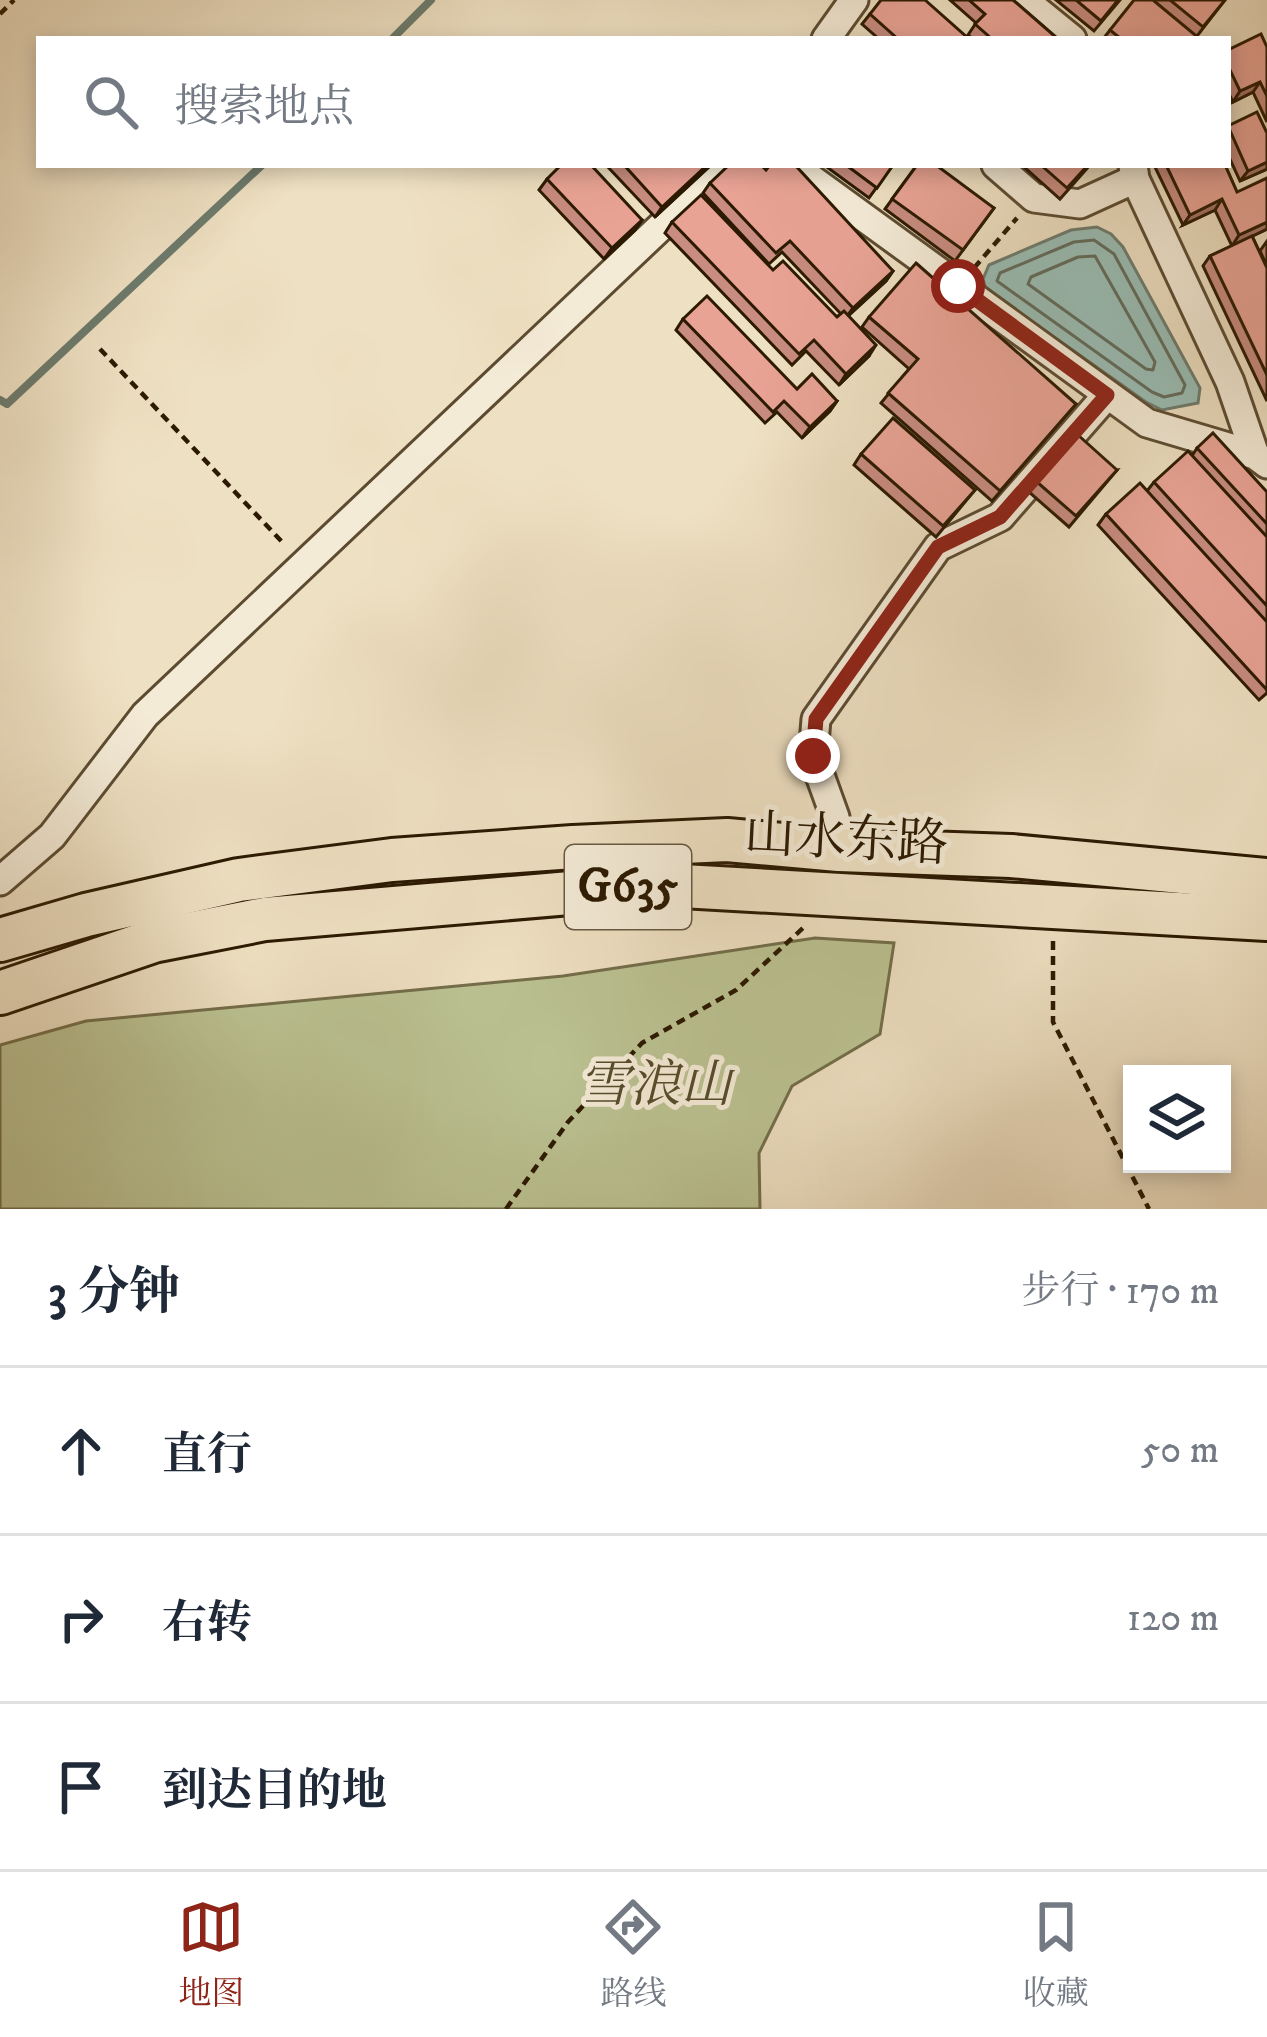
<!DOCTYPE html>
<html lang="zh">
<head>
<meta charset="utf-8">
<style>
	:root { --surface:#fff; --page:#f2f2f3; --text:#1f2937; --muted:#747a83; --line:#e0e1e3; --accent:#8f2418 }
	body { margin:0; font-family:"IM FELL DW Pica","Noto Serif SC",serif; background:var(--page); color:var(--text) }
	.controls { position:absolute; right:36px; bottom:36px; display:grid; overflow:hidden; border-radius:0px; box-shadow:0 6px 18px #0003 }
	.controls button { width:108px; height:108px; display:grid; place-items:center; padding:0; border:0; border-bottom:3px solid var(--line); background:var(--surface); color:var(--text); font:60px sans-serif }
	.stop { position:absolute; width:36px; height:36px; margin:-27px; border:9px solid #8f2418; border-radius:50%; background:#fff }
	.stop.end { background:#8f2418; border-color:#fff; box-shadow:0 3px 12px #0008 }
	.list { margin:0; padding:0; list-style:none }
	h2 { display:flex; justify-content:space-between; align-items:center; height:156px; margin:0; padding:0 48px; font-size:51px }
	h2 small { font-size:39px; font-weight:400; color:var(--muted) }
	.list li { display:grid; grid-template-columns:78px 1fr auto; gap:36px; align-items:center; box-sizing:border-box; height:168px; padding:0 48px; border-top:3px solid var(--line) }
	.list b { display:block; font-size:45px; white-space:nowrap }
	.list em { font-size:39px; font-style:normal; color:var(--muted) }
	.icon { flex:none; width:66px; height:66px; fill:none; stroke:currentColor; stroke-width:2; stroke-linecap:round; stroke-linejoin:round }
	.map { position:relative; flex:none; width:1267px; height:1209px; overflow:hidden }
	.search { position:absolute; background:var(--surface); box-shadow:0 6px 18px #0003; left:36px; right:36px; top:36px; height:132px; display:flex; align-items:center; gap:30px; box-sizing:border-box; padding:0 42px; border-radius:0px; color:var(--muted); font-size:45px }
	.sheet { height:660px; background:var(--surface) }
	nav { display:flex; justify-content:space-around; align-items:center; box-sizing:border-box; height:168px; border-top:3px solid var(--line); background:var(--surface); font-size:33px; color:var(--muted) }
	nav a { display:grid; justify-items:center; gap:6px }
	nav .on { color:var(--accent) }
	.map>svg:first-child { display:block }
	.green { fill:#bbc292; stroke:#736e4a; stroke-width:3 }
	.water { fill:#99bdb5; stroke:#6d7b6d; stroke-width:3 }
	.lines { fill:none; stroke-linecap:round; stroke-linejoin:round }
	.shore { stroke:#626b5b; stroke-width:3 }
	.stream { stroke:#6d7b6d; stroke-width:8 }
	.minor-casing { stroke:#5c4b31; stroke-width:33 }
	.trunk-casing { stroke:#2b1901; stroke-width:48 }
	.path { stroke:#2b1901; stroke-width:4.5; stroke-dasharray:9 6; stroke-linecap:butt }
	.minor { stroke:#f4ebd7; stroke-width:27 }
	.trunk { stroke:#eee0c2; stroke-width:42 }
	.wall { fill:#c88c80; stroke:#2b1901; stroke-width:3 }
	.shaded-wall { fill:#a37268; stroke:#2b1901; stroke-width:3 }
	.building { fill:#e9a395; stroke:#2b1901; stroke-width:3 }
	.route { stroke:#8f2418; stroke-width:15 }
	.labels { text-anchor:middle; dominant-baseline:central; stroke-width:10; stroke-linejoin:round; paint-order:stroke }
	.shield { fill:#f4ebd7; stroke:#675841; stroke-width:3 }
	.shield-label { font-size:48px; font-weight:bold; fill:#2b1901 }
	.street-label { font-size:51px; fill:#2b1901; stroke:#f4ebd7 }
	.park-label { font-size:51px; font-style:italic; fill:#564c2c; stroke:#f4ebd7 }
</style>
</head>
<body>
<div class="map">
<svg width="1267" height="1209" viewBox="0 0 1267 1209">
	<rect width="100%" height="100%" fill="#eee0c2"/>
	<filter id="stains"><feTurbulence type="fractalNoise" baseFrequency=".00167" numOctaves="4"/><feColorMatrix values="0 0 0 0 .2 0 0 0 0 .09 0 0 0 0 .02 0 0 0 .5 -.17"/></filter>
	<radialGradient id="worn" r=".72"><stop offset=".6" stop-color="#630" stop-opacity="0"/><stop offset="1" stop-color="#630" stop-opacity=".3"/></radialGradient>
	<polygon class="green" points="815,938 894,943 880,1034 792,1086 759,1153 760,1209 0,1209 0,1045 86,1021 563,976"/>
	<polygon class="water" points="1097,227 1111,234 1123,247 1200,388 1198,403 1162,410 1146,402 986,289 983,279 989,265 1071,230"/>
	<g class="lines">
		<g class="shore">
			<polygon points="1094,240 1114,254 1185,385 1182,393 1164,397 1152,392 997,281 1000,273 1074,242"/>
			<polygon points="1095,256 1155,362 1153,370 1146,369 1028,284 1031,277 1078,257"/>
		</g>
		<g class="stream">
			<polyline points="392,39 431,0"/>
			<polyline points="0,400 7,404 262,165"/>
		</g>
		<defs>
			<g id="minor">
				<polyline points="1024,0 1072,39"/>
				<polyline points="826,39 854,0"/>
				<polyline points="792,165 1147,423 1255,455 1267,464"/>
				<polyline points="996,165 1034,198 1080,204 1135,179"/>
				<polyline points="1133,165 1135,179 1230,382 1255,455"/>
				<polyline points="839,850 835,817 813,756 816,719 938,547 1000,517 1107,395"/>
				<polyline points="0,881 52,836 145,715 726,165"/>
			</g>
			<g id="trunk">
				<polyline points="0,940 86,915 239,880 392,860 573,847 727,840 839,850 1011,856 1267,880"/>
				<polyline points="0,993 153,941 265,919 664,885 1267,919"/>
			</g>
		</defs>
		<use href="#minor" class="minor-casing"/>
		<use href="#trunk" class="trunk-casing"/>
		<g class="path">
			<polyline points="0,14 14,0"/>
			<polyline points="974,268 1017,218"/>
			<polyline points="100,349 285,545"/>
			<polyline points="1053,941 1053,1022 1149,1209"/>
			<polyline points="506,1209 568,1122 642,1043 736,990 803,928"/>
		</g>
		<use href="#minor" class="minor"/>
		<use href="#trunk" class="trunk"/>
	</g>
	<g class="wall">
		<polygon points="950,0 1013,0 1058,39 973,39 968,35 976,23"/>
		<polygon points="1056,0 1120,0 1094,31"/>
		<polygon points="1155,0 1225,0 1197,36 1200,39 1103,39 1110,30"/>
		<polygon points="870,14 969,39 879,39 862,24"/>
		<polygon points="1267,47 1267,122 1253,92 1233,102 1228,92 1228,50"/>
		<polygon points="1228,126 1267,169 1240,181 1228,155"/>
		<polygon points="606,165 711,165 655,217"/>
		<polygon points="824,165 893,165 869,198"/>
		<polygon points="917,165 994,208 955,261 885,209"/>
		<polygon points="1022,165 1090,165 1060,199"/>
		<polygon points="1154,165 1225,165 1237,192 1267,229 1252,236 1267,268 1267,401 1203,266 1210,256 1232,246 1215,210 1183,225"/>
		<polygon points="547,179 642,220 635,230 604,259 539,190"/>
		<polygon points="710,183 893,271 886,281 848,316 869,356 839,385 806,351 792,365 665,233 672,222 773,270 837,317 841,314 782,252 769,264 703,193"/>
		<polygon points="1267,241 1267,266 1260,251"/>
		<polygon points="869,317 1076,404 992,501 881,403 909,369 862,327"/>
		<polygon points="683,319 797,389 837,401 830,411 802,438 777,412 765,423 676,330"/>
		<polygon points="1197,448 1267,492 1267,693 1259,700 1098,525 1106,514 1147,491 1154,482 1192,456"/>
		<polygon points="861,454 975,490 936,537 854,465"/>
		<polygon points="1117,470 1069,527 1029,492 1037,482"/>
	</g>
	<g class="shaded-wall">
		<polygon points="1260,82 1253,92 1233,102 1240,91"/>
		<polygon points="1267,162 1267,169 1240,181 1248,171"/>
		<polygon points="707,165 711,165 655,217 662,207"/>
		<polygon points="1222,199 1215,210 1183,225 1190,215"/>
		<polygon points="642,220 635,230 604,259 612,248"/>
		<polygon points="1267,222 1267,229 1232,246 1239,235"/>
		<polygon points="893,271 886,281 845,319 853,308"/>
		<polygon points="876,345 869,356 839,385 846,374"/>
		<polygon points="837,401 830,411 802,438 810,427"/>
	</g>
	<g class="building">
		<polygon points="881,0 925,0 969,39 898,39 870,14"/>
		<polygon points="969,0 1013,0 1058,39 992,39 975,24 985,14"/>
		<polygon points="1076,0 1118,0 1101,21"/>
		<polygon points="1134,0 1153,0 1200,39 1121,39 1110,30"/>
		<polygon points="1170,0 1225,0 1203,27"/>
		<polygon points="1261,34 1267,47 1267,96 1260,82 1240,91 1228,66 1228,50"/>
		<polygon points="1257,112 1267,133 1267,162 1248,171 1228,126"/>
		<polygon points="561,165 591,165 642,220 612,248 547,179"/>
		<polygon points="624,165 707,165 662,207"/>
		<polygon points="729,165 761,165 766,170 770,165 795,165 893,271 853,308 790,241 776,253 710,183"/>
		<polygon points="846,165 893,165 877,188"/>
		<polygon points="917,165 936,165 994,208 963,250 892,199"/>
		<polygon points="1041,165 1088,165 1067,188"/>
		<polygon points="1166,165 1225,165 1237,192 1267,178 1267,222 1239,235 1222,199 1190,215"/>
		<polygon points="701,195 773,270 783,261 837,317 844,311 876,345 846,374 814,340 799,354 672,222"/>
		<polygon points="1252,236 1267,268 1267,375 1210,256"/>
		<polygon points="916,263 1076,404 1000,491 888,393 918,359 869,317"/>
		<polygon points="707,296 797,389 812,374 837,401 810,427 784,401 773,412 683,319"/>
		<polygon points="893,418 975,490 943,526 861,454"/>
		<polygon points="1213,433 1267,492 1267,524 1197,448"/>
		<polygon points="1078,435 1117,470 1076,516 1037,482"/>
		<polygon points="1188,451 1267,537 1267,606 1154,482"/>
		<polygon points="1140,483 1267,622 1267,690 1106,514"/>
	</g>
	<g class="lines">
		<polyline class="route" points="813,756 816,719 938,547 1000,517 1107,395 958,286"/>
	</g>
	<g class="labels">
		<rect class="shield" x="565" y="845" width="126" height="84" rx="9"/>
		<g class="shield-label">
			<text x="628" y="887">G635</text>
		</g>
		<g class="street-label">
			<text transform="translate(846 840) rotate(3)">山水东路</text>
		</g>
		<g class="park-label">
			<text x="655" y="1086">雪浪山</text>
		</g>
	</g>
	<rect width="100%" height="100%" filter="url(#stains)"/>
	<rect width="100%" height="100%" fill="url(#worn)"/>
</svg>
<div class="controls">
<button><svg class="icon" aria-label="layers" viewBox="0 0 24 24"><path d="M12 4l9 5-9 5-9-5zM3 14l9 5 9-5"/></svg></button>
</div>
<div class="stop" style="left:958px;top:286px"></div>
<div class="stop end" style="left:813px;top:756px"></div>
<div class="search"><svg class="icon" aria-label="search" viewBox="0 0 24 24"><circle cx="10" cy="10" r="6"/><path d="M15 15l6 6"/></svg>搜索地点</div>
</div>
<section class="sheet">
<h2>3 分钟<small>步行 · 170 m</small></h2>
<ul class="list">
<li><svg class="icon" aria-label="ahead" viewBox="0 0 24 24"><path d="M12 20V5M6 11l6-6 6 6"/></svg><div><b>直行</b></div><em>50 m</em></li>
<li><svg class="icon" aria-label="right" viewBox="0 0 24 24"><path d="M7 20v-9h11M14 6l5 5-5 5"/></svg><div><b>右转</b></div><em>120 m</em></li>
<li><svg class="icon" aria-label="arrive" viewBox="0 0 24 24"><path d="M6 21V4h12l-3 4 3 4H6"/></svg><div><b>到达目的地</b></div></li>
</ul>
</section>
<nav>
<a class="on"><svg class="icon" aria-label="map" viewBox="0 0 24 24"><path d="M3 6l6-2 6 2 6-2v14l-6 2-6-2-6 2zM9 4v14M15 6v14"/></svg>地图</a>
<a><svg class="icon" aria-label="directions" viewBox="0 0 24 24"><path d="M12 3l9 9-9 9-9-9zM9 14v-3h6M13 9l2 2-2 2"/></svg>路线</a>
<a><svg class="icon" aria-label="saved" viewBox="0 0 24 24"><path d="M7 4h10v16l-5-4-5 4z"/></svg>收藏</a>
</nav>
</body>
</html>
